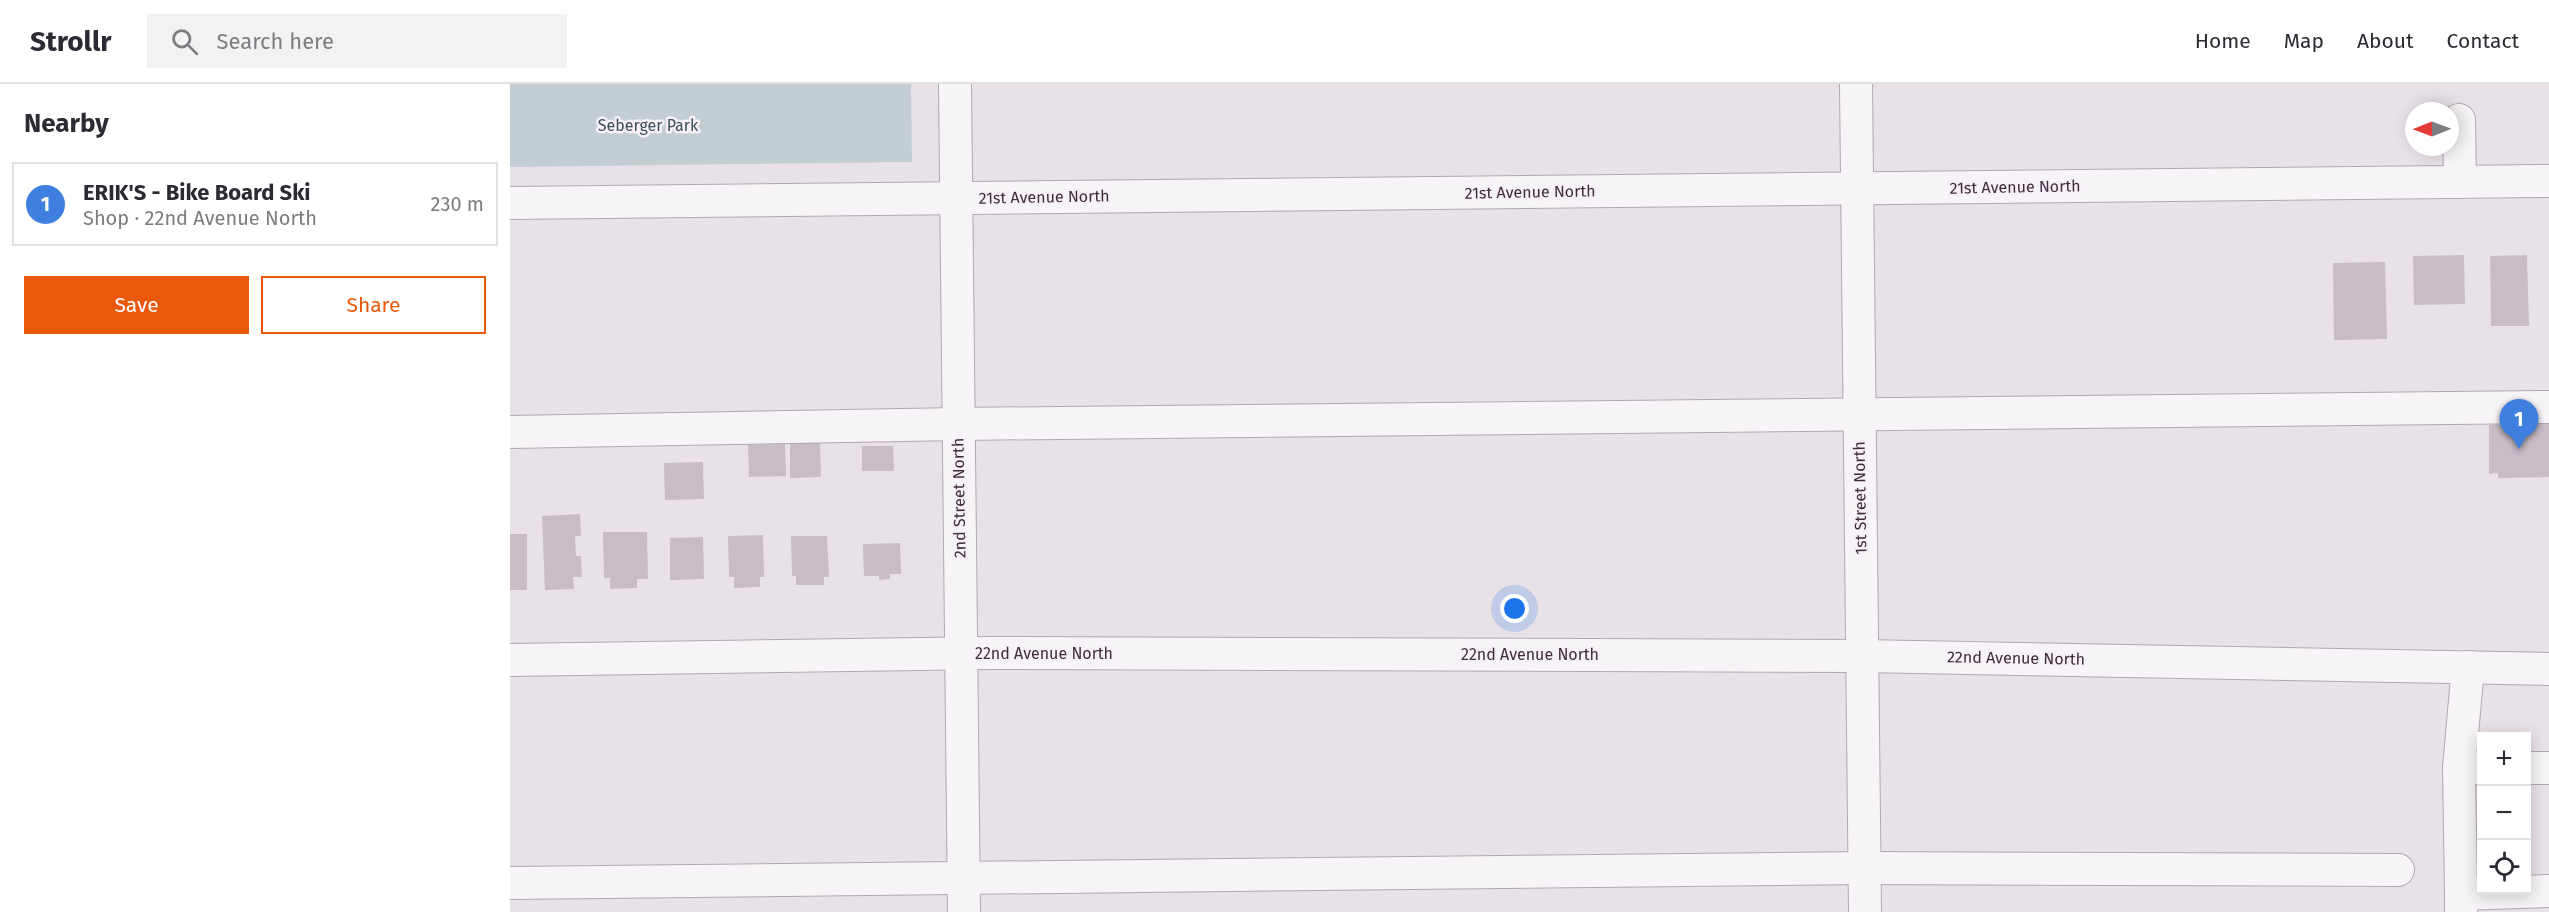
<!DOCTYPE html>
<html lang="en">
<head>
<meta charset="utf-8">
<style>
	:root { --surface:#fff; --page:#f2f2f3; --text:#2b2b33; --muted:#7c7c81; --line:#e1e1e2; --accent:#ea580c }
	body { margin:0; font-family:"Fira Sans",sans-serif; background:var(--page); color:var(--text) }
	.controls { position:absolute; right:18px; bottom:18px; display:grid; overflow:hidden; border-radius:0px; box-shadow:0 3px 15px #0003 }
	.controls button { width:54px; height:54px; display:grid; place-items:center; padding:0; border:0; border-bottom:2px solid var(--line); background:var(--surface); color:var(--text); font:30px sans-serif }
	.compass { position:absolute; left:1895px; top:18px; width:54px; height:54px; border-radius:50%; background:var(--surface); box-shadow:0 3px 15px #0003; rotate:269deg }
	.you { position:absolute; left:1005px; top:525px; width:21px; height:21px; margin:-15px; border:4px solid #fff; border-radius:50%; background:#1a73e8; box-shadow:0 0 0 9px #1a73e833 }
	.badge { display:grid; place-items:center; width:39px; height:39px; border-radius:50%; background:var(--accent); color:#fff; font-size:20px; font-weight:700 }
	.pin { position:absolute; translate:-50% -50px; filter:drop-shadow(0 2px 3px #0008) }
	.pin::after { content:''; position:absolute; top:32px; width:21px; height:18px; background:inherit; clip-path:polygon(0 0,100% 0,50% 100%) }
	.list { margin:0; padding:0; list-style:none }
	h2 { display:flex; justify-content:space-between; align-items:center; height:78px; margin:0; padding:0 24px; font-size:26px }
	h2 small { font-size:20px; font-weight:400; color:var(--muted) }
	.list li { display:grid; grid-template-columns:39px 1fr auto; gap:18px; align-items:center; box-sizing:border-box; height:84px; margin:0 12px 12px; padding:0 12px; border:2px solid var(--line); border-radius:0px }
	.list b { display:block; font-size:22px; white-space:nowrap }
	.list p { margin:0; font-size:20px; white-space:nowrap; color:var(--muted) }
	.list em { font-size:20px; font-style:normal; color:var(--muted) }
	.actions { display:flex; gap:12px; padding:18px 24px }
	.actions a { flex:1; padding:14px 0; border:2px solid var(--accent); border-radius:0px; text-align:center; font-size:21px; color:var(--accent) }
	.actions .main { background:var(--accent); color:#fff }
	.icon { flex:none; width:33px; height:33px; fill:none; stroke:currentColor; stroke-width:2; stroke-linecap:round; stroke-linejoin:round }
	.map { position:relative; flex:none; width:2039px; height:828px; overflow:hidden }
	header { display:flex; align-items:center; gap:36px; box-sizing:border-box; height:84px; padding:0 30px; background:var(--surface); border-bottom:2px solid var(--line) }
	header strong { font-size:28px }
	nav { display:flex; gap:33px; margin-inline-start:auto; font-size:21px }
	.search { width:420px; height:54px; background:var(--page); display:flex; align-items:center; gap:15px; box-sizing:border-box; padding:0 21px; border-radius:0px; color:var(--muted); font-size:22px }
	main { display:flex }
	aside { flex:1; background:var(--surface) }
	.map>svg:first-child { display:block }
	.park { fill:#c3ced2 }
	.building { fill:#c8bcc6 }
	.lines { fill:none; stroke-linecap:round; stroke-linejoin:round }
	.minor-casing { stroke:#b3a7b1; stroke-width:34 }
	.minor { stroke:#f7f4f7; stroke-width:32 }
	.labels { text-anchor:middle; dominant-baseline:central; stroke-width:5; stroke-linejoin:round; paint-order:stroke }
	.park-label { font-size:16px; fill:#3a4f59; stroke:#f6f1f6 }
	.street-label { font-size:16px; fill:#3f2b3c; stroke:#f6f1f6 }
</style>
</head>
<body>
<header>
<strong>Strollr</strong>
<div class="search"><svg class="icon" aria-label="search" viewBox="0 0 24 24"><circle cx="10" cy="10" r="6"/><path d="M15 15l6 6"/></svg>Search here</div>
<nav><a>Home</a><a>Map</a><a>About</a><a>Contact</a></nav>
</header>
<main>
<aside>
<h2>Nearby<small></small></h2>
<ul class="list">
<li><span class="badge" style="background:#3f7fe0">1</span><div><b>ERIK'S - Bike Board Ski</b><p>Shop · 22nd Avenue North</p></div><em>230 m</em></li>
</ul>
<div class="actions"><a class="main">Save</a><a>Share</a></div>
</aside>
<div class="map">
<svg width="2039" height="828" viewBox="0 0 2039 828">
	<rect width="100%" height="100%" fill="#e9e1e8"/>
	<polygon class="park" points="0,0 401,0 402,78 0,83"/>
	<g class="building">
		<polygon points="1954,171 1955,220 1904,221 1903,172"/>
		<polygon points="2017,171 2019,242 1981,242 1980,172"/>
		<polygon points="1875,178 1877,255 1824,256 1823,179"/>
		<polygon points="2039,338 2039,393 1988,394 1988,389 1979,390 1979,341"/>
		<polygon points="280,359 310,359 311,393 280,394"/>
		<polygon points="275,360 276,392 239,393 238,361"/>
		<polygon points="352,362 383,362 384,387 352,387"/>
		<polygon points="193,378 194,415 155,416 154,379"/>
		<polygon points="70,430 71,452 65,452 66,472 71,472 72,493 63,493 64,505 35,506 32,432"/>
		<polygon points="93,448 137,448 138,495 127,495 127,504 100,505 100,494 94,494"/>
		<rect x="0" y="450" width="17" height="56"/>
		<polygon points="253,451 254,493 250,493 250,503 224,504 224,493 219,493 218,452"/>
		<polygon points="281,452 317,452 319,493 314,493 314,501 286,501 286,492 282,492"/>
		<polygon points="193,453 194,495 160,496 160,454"/>
		<polygon points="390,459 391,490 380,490 380,495 369,496 369,492 354,492 353,460"/>
	</g>
	<g class="lines">
		<defs>
			<g id="minor">
				<polyline points="445,0 454,828"/>
				<polyline points="1346,0 1355,828"/>
				<polyline points="1949,36 1950,98"/>
				<polyline points="0,119 2039,97"/>
				<polyline points="0,348 448,340 2039,323"/>
				<polyline points="0,576 481,569 1352,572 2039,585"/>
				<polyline points="1958,583 1949,684 1972,684"/>
				<polyline points="1949,684 1951,810"/>
				<polyline points="2016,684 2039,684"/>
				<polyline points="0,799 1354,784 1888,786"/>
				<polyline points="1951,828 1951,810 2039,807"/>
			</g>
		</defs>
		<use href="#minor" class="minor-casing"/>
		<use href="#minor" class="minor"/>
	</g>
	<g class="labels">
		<g class="park-label">
			<text x="138" y="41">Seberger Park</text>
		</g>
		<g class="street-label">
			<text transform="translate(1505 103) rotate(-1)">21st Avenue North</text>
			<text transform="translate(1020 108) rotate(-1)">21st Avenue North</text>
			<text transform="translate(534 113) rotate(-1)">21st Avenue North</text>
			<text transform="translate(449 414) rotate(-91)">2nd Street North</text>
			<text transform="translate(1350 414) rotate(-91)">1st Street North</text>
			<text x="534" y="569">22nd Avenue North</text>
			<text x="1020" y="570">22nd Avenue North</text>
			<text transform="translate(1506 574) rotate(1)">22nd Avenue North</text>
		</g>
	</g>
</svg>
<div class="controls">
<button>+</button>
<button>−</button>
<button><svg class="icon" aria-label="locate" viewBox="0 0 24 24"><circle cx="12" cy="12" r="6"/><path d="M12 2v4M12 18v4M2 12h4M18 12h4"/></svg></button>
</div>
<svg class="compass" viewBox="-18 -18 36 36"><path d="M0-13l5 13h-10z" fill="#e53935"/><path d="M0 13l5-13h-10z" fill="#7c7c81"/></svg>
<div class="you"></div>
<div class="pin badge" style="left:2009px;top:365px;background:#3f7fe0">1</div>
</div>
</main>
</body>
</html>
